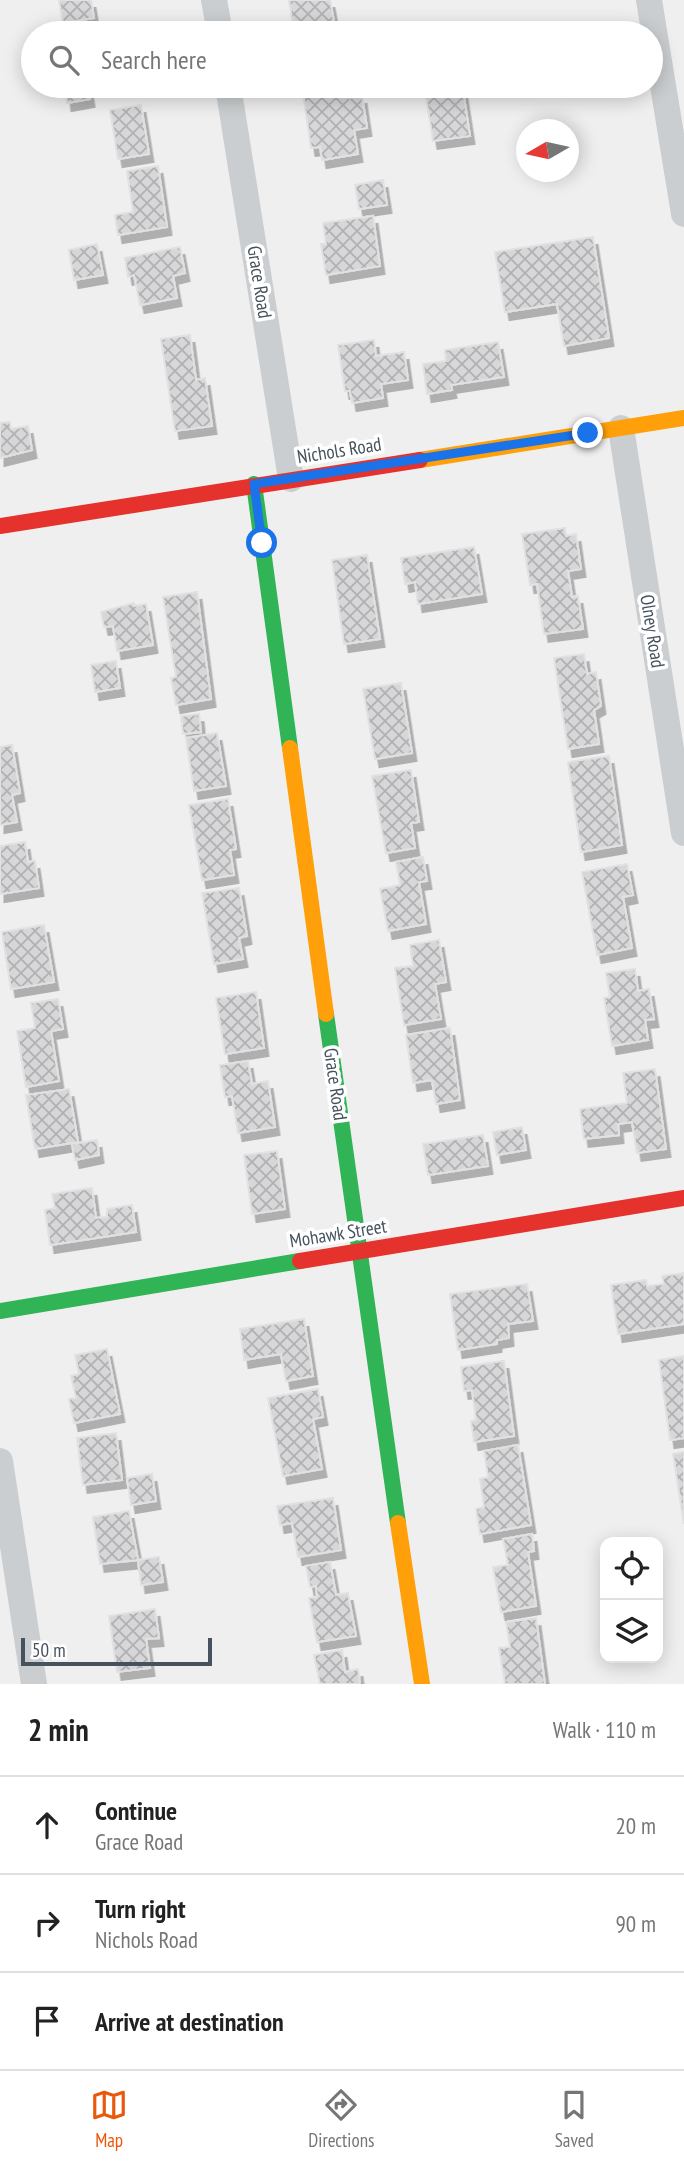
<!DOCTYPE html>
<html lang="en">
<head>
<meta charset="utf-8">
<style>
	:root { --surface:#fff; --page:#f6f6f6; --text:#222; --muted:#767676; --line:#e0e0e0; --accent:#ea580c }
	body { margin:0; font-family:"PT Sans Narrow",sans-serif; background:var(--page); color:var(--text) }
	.controls { position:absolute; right:21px; bottom:21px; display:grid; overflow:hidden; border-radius:14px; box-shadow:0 4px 18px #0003 }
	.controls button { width:63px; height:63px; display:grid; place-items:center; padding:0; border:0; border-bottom:2px solid var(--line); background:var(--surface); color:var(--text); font:35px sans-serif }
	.compass { position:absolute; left:516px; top:119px; width:63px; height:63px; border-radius:50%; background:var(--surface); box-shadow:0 4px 18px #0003; rotate:261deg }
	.scale { position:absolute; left:21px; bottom:18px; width:191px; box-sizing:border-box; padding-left:7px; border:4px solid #46525d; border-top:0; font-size:19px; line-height:24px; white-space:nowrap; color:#46525d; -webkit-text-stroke:5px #fff; paint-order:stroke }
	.stop { position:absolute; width:21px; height:21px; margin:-16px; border:5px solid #1a73e8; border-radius:50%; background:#fff }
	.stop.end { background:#1a73e8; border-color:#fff; box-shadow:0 2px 7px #0008 }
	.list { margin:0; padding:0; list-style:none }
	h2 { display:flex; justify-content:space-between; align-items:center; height:91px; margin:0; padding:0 28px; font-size:30px }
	h2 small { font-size:23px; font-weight:400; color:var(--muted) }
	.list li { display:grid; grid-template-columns:46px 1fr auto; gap:21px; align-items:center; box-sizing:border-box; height:98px; padding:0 28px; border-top:2px solid var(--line) }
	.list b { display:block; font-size:26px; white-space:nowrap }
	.list p { margin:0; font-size:23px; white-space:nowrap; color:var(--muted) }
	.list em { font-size:23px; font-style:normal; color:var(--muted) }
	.icon { flex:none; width:38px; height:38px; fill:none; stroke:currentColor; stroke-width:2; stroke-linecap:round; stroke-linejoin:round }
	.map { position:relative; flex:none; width:684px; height:1684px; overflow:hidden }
	.search { position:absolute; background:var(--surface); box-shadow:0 4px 18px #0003; left:21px; right:21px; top:21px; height:77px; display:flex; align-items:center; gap:18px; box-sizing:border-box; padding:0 24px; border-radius:38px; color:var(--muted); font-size:26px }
	.sheet { height:385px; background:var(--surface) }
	nav { display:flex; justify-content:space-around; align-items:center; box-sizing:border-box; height:98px; border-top:2px solid var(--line); background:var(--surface); font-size:19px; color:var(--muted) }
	nav a { display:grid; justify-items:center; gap:4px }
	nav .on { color:var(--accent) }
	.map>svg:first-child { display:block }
	.building { fill:url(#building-cross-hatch); stroke:#e1e1e2; stroke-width:2; filter:url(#shadow) }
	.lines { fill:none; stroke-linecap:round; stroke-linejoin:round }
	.street { stroke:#cbced0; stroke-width:26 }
	.fast { stroke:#30b455; stroke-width:16 }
	.slow { stroke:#ff9f0a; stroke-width:16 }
	.jam { stroke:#e5322d; stroke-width:16 }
	.route { stroke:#1a73e8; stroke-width:9 }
	.labels { text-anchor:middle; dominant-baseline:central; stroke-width:7; stroke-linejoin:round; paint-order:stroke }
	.street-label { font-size:19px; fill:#46525d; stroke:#fff }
</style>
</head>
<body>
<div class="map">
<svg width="684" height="1684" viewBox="0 0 684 1684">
	<defs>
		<pattern id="building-cross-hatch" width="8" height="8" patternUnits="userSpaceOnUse" patternTransform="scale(1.75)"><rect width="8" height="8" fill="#d7d7d9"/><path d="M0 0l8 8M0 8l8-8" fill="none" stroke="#b0b1b3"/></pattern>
		<filter id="shadow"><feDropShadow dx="4.5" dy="8" stdDeviation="0" flood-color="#0004"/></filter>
	</defs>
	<rect width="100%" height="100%" fill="#f0efef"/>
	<g class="building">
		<polygon points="59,0 91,0 94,18 63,23"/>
		<polygon points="289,0 330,0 336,33 294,33"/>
		<polygon points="135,25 136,33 98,33 97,31"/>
		<polygon points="65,86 88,86 90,99 67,103"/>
		<polygon points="310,86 347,86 349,98 362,96 367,128 354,130 358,154 322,160 320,147 311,148 303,94 311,93"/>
		<polygon points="463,91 470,136 433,141 426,97"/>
		<polygon points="141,105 149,154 118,159 110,110"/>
		<polygon points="158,166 167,227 118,235 115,215 133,212 127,171"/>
		<polygon points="383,180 387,205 359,209 355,185"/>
		<polygon points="373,216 380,266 326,275 321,244 326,244 323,223"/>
		<polygon points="593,237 609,338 564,346 557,304 505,312 495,252"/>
		<polygon points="97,244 103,275 74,280 69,250"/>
		<polygon points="180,247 185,273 173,276 177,298 140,305 134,275 128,277 125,258"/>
		<polygon points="190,335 196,380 205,378 212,426 175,431 161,339"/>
		<polygon points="374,340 376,356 404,352 408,380 381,384 383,398 352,403 350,391 345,391 338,345"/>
		<polygon points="498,342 504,377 451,385 452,390 427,394 423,364 446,361 445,350"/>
		<polygon points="10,422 11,429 28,426 32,450 0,458 0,423"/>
		<polygon points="565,528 566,536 576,534 581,569 568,571 572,597 578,596 583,629 544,634 537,584 530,585 522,534"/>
		<polygon points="474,547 482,594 418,604 415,582 405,584 401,558"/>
		<polygon points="367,555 380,639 344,644 332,560"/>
		<polygon points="197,592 211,699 176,705 171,678 176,677 163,597"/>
		<polygon points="134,603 134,606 146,604 153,645 117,651 113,626 104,627 101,612"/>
		<polygon points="584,654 587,674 596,672 601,706 594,710 599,744 568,749 554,658"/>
		<polygon points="116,661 120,688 95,692 91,665"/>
		<polygon points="401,683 412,753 375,759 363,689"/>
		<polygon points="199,714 201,732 183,734 181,716"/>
		<polygon points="217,733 226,786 194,791 186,738"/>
		<polygon points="12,745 20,793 12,795 17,822 0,825 0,747"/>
		<polygon points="609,756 622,845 581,852 568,762"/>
		<polygon points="411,770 419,822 411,823 415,848 386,853 372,776"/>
		<polygon points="228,799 236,849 230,850 234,875 202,880 189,805"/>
		<polygon points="25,842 28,862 35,861 39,888 0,894 0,846"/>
		<polygon points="423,857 427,881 419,882 426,924 388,931 380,889 400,885 396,862"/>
		<polygon points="627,864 633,895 623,897 632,948 597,955 582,872"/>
		<polygon points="239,888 247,936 239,938 243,959 214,964 202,893"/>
		<polygon points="44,925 54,982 11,989 2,932"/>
		<polygon points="439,940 446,982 435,984 441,1019 404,1025 395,968 413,966 410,945"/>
		<polygon points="635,969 638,991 649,989 654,1019 645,1020 648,1040 612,1046 604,998 610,997 606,973"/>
		<polygon points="256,992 264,1048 225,1054 216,998"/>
		<polygon points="58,999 63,1029 51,1031 59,1081 26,1087 17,1031 35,1028 31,1003"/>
		<polygon points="450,1028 460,1100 436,1104 432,1080 413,1083 406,1035"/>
		<polygon points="248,1061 252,1084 268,1081 275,1127 238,1133 232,1096 225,1097 220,1065"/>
		<polygon points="655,1069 666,1149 637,1153 632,1122 618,1124 619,1135 584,1139 580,1109 627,1103 623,1073"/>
		<polygon points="69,1089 78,1142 35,1149 26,1095"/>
		<polygon points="522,1127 526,1150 497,1155 493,1132"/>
		<polygon points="483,1135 488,1166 428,1175 423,1144"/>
		<polygon points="97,1140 99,1155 75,1160 72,1144"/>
		<polygon points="277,1151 285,1209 252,1214 244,1155"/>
		<polygon points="92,1188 96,1218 107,1217 107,1209 132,1205 136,1232 50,1245 45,1210 55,1208 52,1194"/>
		<polygon points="684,1273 684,1324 618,1334 611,1285 646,1280 647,1286 664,1284 662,1276"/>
		<polygon points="527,1284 533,1321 508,1324 509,1338 497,1340 497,1344 458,1350 450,1294"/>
		<polygon points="304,1319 313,1376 286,1381 281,1354 244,1360 240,1329"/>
		<polygon points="107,1349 120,1414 74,1423 69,1399 76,1398 71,1376 79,1374 75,1355"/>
		<polygon points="684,1356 684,1438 670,1440 659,1360"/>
		<polygon points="504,1361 514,1436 474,1442 471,1421 476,1420 472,1390 464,1391 461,1367"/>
		<polygon points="318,1389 323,1417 313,1419 322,1469 283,1476 268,1398"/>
		<polygon points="116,1433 122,1480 83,1485 77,1438"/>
		<polygon points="518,1445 531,1525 480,1534 476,1509 484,1507 480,1479 488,1477 484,1451"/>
		<polygon points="684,1452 684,1524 673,1454"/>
		<polygon points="152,1474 156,1501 131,1505 127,1478"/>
		<polygon points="333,1498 341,1550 298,1557 292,1523 280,1525 277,1506"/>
		<polygon points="129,1511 138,1560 100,1564 93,1517"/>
		<polygon points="532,1534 534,1551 528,1552 536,1606 501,1612 493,1567 508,1565 503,1539"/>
		<polygon points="159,1557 163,1582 141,1585 138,1560"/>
		<polygon points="330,1562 336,1595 348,1593 356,1636 317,1642 309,1598 317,1597 316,1586 310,1587 306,1566"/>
		<polygon points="155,1609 159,1638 146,1639 150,1668 117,1672 109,1616"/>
		<polygon points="536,1618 545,1684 505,1684 499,1648 510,1647 506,1622"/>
		<polygon points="342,1650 345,1672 358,1669 360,1684 320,1684 314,1655"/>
	</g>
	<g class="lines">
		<g class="street">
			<polyline points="214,0 220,33"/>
			<polyline points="649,0 684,214"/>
			<polyline points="228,86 291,479"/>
			<polyline points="621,428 684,833"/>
			<polyline points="0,1461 34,1684"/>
		</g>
		<g class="fast">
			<polyline points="254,484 290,748"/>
			<polyline points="326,1014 398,1523"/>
			<polyline points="0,1311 300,1261"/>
		</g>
		<g class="slow">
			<polyline points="420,460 684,418"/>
			<polyline points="290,748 326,1014"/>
			<polyline points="398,1523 422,1684"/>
		</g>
		<g class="jam">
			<polyline points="0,526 420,460"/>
			<polyline points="300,1261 684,1198"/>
		</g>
	</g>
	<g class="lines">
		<polyline class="route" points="262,543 254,484 588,433"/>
	</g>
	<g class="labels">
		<g class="street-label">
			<text transform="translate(260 282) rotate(81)">Grace Road</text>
			<text transform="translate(339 450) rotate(-9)">Nichols Road</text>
			<text transform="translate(653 631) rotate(81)">Olney Road</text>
			<text transform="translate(336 1084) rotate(82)">Grace Road</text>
			<text transform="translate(338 1233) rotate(-9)">Mohawk Street</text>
		</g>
	</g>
</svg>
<div class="controls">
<button><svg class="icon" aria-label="locate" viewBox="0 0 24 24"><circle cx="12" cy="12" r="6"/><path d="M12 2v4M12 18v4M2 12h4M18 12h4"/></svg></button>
<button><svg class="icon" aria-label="layers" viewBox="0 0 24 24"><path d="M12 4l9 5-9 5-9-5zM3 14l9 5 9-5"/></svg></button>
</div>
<svg class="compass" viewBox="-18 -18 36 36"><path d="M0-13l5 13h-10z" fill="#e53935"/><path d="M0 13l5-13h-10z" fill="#767676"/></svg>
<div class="scale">50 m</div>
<div class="stop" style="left:262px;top:543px"></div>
<div class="stop end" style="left:588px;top:433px"></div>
<div class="search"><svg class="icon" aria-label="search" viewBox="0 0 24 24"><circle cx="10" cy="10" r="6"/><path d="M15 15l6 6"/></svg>Search here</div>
</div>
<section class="sheet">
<h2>2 min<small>Walk · 110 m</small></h2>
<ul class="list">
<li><svg class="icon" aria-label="ahead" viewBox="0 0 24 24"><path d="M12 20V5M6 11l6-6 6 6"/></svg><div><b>Continue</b><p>Grace Road</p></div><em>20 m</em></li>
<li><svg class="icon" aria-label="right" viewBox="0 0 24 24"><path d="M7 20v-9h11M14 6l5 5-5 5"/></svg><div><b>Turn right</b><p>Nichols Road</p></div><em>90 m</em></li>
<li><svg class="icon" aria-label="arrive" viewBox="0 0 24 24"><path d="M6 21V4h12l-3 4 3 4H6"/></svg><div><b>Arrive at destination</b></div></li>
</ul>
</section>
<nav>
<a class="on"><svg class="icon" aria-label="map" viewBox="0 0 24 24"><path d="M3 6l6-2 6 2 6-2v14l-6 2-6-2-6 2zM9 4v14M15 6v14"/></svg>Map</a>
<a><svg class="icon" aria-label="directions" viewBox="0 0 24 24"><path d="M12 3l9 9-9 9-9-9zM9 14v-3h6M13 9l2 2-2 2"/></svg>Directions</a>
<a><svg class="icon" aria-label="saved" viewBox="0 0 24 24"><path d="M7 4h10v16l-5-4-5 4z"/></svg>Saved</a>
</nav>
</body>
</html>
